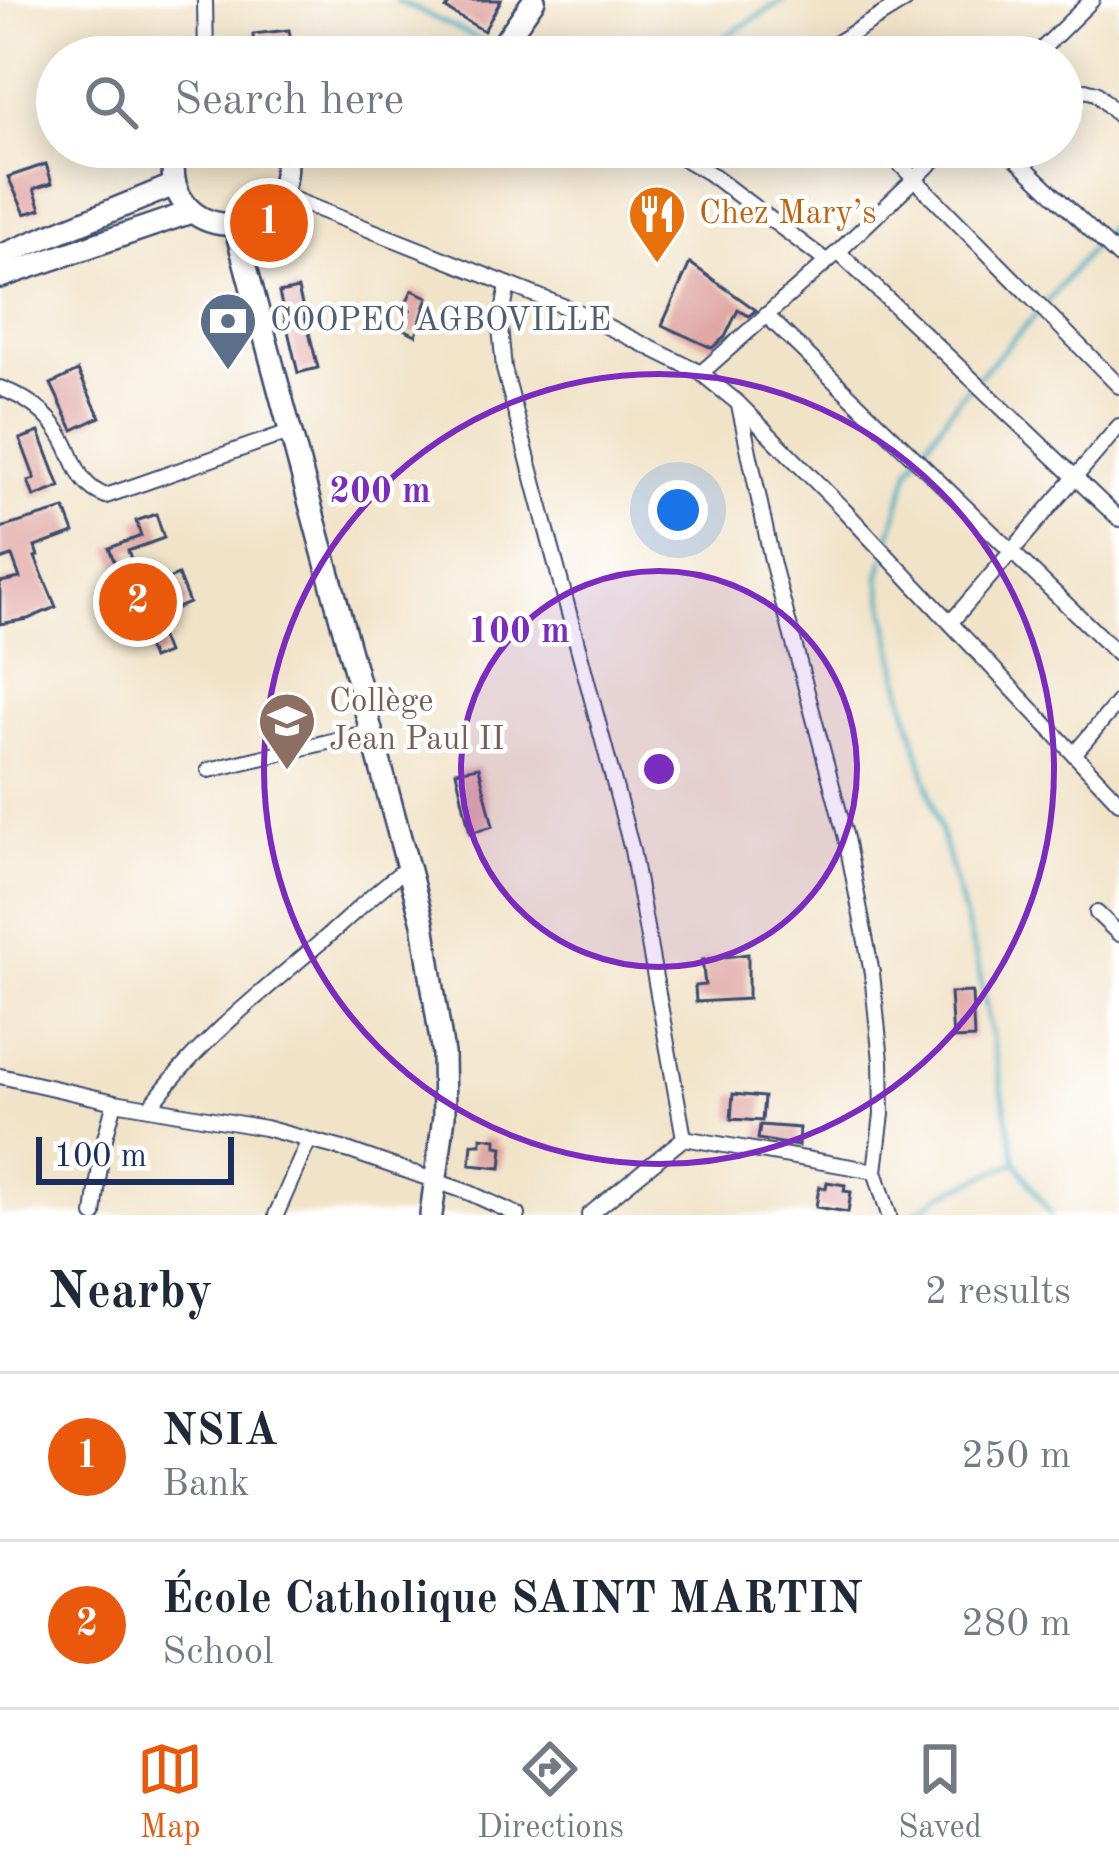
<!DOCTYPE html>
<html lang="en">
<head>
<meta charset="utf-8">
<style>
	:root { --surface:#fff; --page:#f2f2f3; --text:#1f2937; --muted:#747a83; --line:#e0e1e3; --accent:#ea580c }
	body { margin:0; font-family:"Old Standard TT",serif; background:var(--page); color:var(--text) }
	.scale { position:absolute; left:36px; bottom:30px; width:198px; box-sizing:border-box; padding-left:12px; border:6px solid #1b2f5e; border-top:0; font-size:33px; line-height:42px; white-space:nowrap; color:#1b2f5e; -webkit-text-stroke:9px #fff; paint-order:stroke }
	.you { position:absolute; left:678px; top:510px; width:42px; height:42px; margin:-30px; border:9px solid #fff; border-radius:50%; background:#1a73e8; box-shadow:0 0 0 18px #1a73e833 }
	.badge { display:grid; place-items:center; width:78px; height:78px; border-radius:50%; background:var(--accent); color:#fff; font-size:39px; font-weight:700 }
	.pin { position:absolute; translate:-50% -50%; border:6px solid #fff; box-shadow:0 3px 12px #0006 }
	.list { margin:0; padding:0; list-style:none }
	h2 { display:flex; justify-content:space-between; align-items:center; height:156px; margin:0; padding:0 48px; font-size:51px }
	h2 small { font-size:39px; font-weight:400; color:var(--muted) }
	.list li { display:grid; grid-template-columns:78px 1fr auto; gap:36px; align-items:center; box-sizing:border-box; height:168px; padding:0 48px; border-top:3px solid var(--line) }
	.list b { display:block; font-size:45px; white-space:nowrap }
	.list p { margin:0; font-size:39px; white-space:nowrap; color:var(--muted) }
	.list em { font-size:39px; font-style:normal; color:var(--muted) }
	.icon { flex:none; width:66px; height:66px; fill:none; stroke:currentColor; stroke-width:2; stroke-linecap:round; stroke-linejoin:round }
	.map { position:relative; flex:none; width:1119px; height:1215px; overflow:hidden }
	.search { position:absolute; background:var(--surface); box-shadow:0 6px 30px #0003; left:36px; right:36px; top:36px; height:132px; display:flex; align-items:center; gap:30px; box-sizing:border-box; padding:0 42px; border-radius:66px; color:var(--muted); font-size:45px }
	.sheet { height:492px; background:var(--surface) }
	nav { display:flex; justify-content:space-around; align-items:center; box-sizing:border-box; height:168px; border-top:3px solid var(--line); background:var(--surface); font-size:33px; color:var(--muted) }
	nav a { display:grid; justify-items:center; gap:6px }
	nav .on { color:var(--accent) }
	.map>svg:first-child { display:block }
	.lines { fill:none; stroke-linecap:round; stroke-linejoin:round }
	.stream { stroke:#42abc1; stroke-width:4.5 }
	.building { fill:#e0a7a4 }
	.minor-casing { stroke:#3b4a6e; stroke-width:18 }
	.secondary-casing { stroke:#3b4a6e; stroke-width:26 }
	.primary-casing { stroke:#3b4a6e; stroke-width:26 }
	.minor { stroke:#fff; stroke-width:14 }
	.secondary { stroke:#fff; stroke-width:21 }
	.primary { stroke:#fff; stroke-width:21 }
	.ring { fill:none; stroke:#7b2cbf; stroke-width:6 }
	.labels { text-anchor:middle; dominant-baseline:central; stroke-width:9; stroke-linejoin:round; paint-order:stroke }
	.food-label { font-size:33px; fill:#c56008; stroke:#fff; text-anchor:start }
	.service-label { font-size:33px; fill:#4e5e75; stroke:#fff; text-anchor:start }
	.education-label { font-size:33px; fill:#785e54; stroke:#fff; text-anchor:start }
	.centre { fill:#7b2cbf; stroke:#fff; stroke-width:6 }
	.ring-label { font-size:36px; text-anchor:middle; font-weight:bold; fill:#7b2cbf; stroke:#fff; stroke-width:9; stroke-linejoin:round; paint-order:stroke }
</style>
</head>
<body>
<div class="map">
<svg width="1119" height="1215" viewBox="0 0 1119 1215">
	<rect width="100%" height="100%" fill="#fff"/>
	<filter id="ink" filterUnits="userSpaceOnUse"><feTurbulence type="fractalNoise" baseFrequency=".00833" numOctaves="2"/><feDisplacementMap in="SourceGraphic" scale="24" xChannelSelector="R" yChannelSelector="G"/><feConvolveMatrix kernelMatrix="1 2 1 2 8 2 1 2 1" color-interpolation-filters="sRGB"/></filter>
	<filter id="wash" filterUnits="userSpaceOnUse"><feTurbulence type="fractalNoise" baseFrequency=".004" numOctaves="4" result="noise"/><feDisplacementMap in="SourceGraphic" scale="48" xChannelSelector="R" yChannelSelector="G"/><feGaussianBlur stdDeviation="2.7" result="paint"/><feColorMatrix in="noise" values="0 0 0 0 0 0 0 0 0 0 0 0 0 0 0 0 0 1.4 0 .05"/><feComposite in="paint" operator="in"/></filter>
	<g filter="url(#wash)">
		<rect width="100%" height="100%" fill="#f1e3c8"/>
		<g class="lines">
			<g class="stream">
				<polyline points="396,0 494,46"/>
				<polyline points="505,49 526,57"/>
				<polyline points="693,57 784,0"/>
				<polyline points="887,547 910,468 961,395 1035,316 1119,215"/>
				<polyline points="884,558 879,577 903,696 978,965 1016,1162 941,1195 912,1215"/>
				<polyline points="1016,1162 1051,1215"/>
			</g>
		</g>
		<g id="blocks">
			<g class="building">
				<polygon points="452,0 501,0 484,31 446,9"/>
				<polygon points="289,30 294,57 254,57 253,34"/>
				<polygon points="46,164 52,183 34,189 41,209 25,214 8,177"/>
				<polygon points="690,263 756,310 749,316 738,310 725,337 712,348 662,325"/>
				<polygon points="298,289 318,368 298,373 279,293"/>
				<polygon points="412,290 428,297 416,335 402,328 410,310 404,308"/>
				<polygon points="78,371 100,417 73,430 51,384"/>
				<polygon points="39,432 60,487 34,497 28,481 35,479 20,439"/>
				<polygon points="65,509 74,533 35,547 38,556 35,557 56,607 28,619 0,624 0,582 20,578 12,556 0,560 0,528"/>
				<polygon points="156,514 164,538 128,551 143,590 178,575 189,603 153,618 167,653 152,659 109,548 141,536 136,521"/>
				<polygon points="479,767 493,826 470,833 456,771"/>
				<polygon points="748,954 748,999 696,1002 695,986 705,985 702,960"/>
				<polygon points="972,992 974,1038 953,1039 950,993"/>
				<polygon points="733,1094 764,1097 762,1121 731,1119"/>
				<polygon points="760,1125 799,1128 798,1146 758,1139"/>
				<polygon points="481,1137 496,1139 496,1146 503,1147 501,1168 470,1165 472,1144 481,1144"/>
				<polygon points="827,1182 845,1185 844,1191 851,1192 848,1212 816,1207 819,1187 826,1188"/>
			</g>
		</g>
	</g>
	<g filter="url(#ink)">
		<use href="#blocks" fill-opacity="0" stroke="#3b4a6e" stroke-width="3"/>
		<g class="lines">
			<defs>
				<g id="minor">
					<polyline points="205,0 206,57"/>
					<polyline points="814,57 906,0"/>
					<polyline points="1034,57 1092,0"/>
					<polyline points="1062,101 1085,90 1096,93 1119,116"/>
					<polyline points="664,147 709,173 826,261"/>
					<polyline points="883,147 1119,386"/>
					<polyline points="1004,147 1119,257"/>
					<polyline points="940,156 965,155 992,147"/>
					<polyline points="282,195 578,312 701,373 738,403 843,509 1119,802"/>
					<polyline points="838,252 1119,519"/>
					<polyline points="508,285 500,327 504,369 632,850 684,1138"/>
					<polyline points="766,315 1119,655"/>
					<polyline points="701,373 838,252 948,147"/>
					<path d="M0 388C25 397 47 412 61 435 76 459 76 485 106 496L292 431"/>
					<polyline points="739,405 773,565 846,838 872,973 881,1061 882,1114 875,1171 889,1215"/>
					<polyline points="951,622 1119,426"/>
					<polyline points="1074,754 1119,701"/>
					<polyline points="209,770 374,731"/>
					<polyline points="1097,913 1119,934"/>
					<polyline points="0,1076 115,1102 265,1128 350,1151 470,1193 518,1215"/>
					<path d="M150 1107C197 1043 256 997 316 946 347 920 374 892 407 868"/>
					<polyline points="94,1215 102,1149 115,1102"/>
					<polyline points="276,1215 309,1140"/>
					<polyline points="589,1215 684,1138 875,1171"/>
				</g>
				<polyline id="secondary" points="235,226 423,923 443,1054 444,1116 431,1215"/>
				<g id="primary">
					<polyline points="494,57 534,0"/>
					<path d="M176 147C151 247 303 253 284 147"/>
					<polyline points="0,256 174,185"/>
					<polyline points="0,277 191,212"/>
				</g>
			</defs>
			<use href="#minor" class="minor-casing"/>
			<use href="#secondary" class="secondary-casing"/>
			<use href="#primary" class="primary-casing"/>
			<use href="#minor" class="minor"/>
			<use href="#secondary" class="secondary"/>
			<use href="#primary" class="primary"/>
		</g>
	</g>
	<circle cx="659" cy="769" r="198" fill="#7b2cbf" fill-opacity=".12"/>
	<g class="ring">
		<circle cx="659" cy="769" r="198"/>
		<circle cx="659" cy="769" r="395"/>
	</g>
	<defs>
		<symbol id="restaurant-pin" viewBox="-11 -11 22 30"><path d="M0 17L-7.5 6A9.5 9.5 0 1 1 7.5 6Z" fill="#e8710a" stroke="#fff"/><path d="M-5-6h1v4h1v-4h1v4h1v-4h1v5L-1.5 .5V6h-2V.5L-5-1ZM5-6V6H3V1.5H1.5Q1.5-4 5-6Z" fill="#fff"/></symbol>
		<symbol id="bank-pin" viewBox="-11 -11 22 30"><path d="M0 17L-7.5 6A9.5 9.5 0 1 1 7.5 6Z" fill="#5c6f8a" stroke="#fff"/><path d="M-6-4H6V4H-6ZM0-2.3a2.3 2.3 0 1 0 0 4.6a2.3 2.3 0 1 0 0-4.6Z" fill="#fff"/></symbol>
		<symbol id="school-pin" viewBox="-11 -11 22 30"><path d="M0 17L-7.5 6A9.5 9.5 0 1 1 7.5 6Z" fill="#8d6e63" stroke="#fff"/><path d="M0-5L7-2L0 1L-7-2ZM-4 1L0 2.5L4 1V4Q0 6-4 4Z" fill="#fff"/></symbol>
	</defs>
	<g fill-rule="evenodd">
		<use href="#restaurant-pin" x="624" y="181" width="66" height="90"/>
		<use href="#bank-pin" x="195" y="288" width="66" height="90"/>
		<use href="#school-pin" x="254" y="688" width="66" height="90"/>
	</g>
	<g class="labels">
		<g class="food-label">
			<text x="699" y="214">Chez Mary’s</text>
		</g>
		<g class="service-label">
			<text x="270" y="321">COOPEC AGBOVILLE</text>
		</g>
		<g class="education-label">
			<text x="329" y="702">Collège<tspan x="329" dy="38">Jean Paul II</tspan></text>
		</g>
	</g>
	<circle cx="659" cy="769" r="18" class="centre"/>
	<g class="ring-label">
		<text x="380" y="502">200 m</text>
		<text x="519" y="642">100 m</text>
	</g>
</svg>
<div class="scale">100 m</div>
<div class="you"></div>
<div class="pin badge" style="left:269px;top:223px">1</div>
<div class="pin badge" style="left:138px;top:602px">2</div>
<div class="search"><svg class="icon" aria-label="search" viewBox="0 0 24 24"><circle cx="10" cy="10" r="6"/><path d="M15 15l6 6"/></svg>Search here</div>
</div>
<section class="sheet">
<h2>Nearby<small>2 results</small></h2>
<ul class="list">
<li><span class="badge">1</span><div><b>NSIA</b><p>Bank</p></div><em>250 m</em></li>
<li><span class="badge">2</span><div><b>École Catholique SAINT MARTIN</b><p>School</p></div><em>280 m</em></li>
</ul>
</section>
<nav>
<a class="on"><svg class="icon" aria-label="map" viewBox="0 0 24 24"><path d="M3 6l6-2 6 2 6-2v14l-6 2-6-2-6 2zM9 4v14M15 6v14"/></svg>Map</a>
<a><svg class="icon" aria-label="directions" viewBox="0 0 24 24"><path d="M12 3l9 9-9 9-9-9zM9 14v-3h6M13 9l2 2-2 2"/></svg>Directions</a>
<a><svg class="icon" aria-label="saved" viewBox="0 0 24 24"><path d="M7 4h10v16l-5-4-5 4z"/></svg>Saved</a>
</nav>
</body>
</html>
